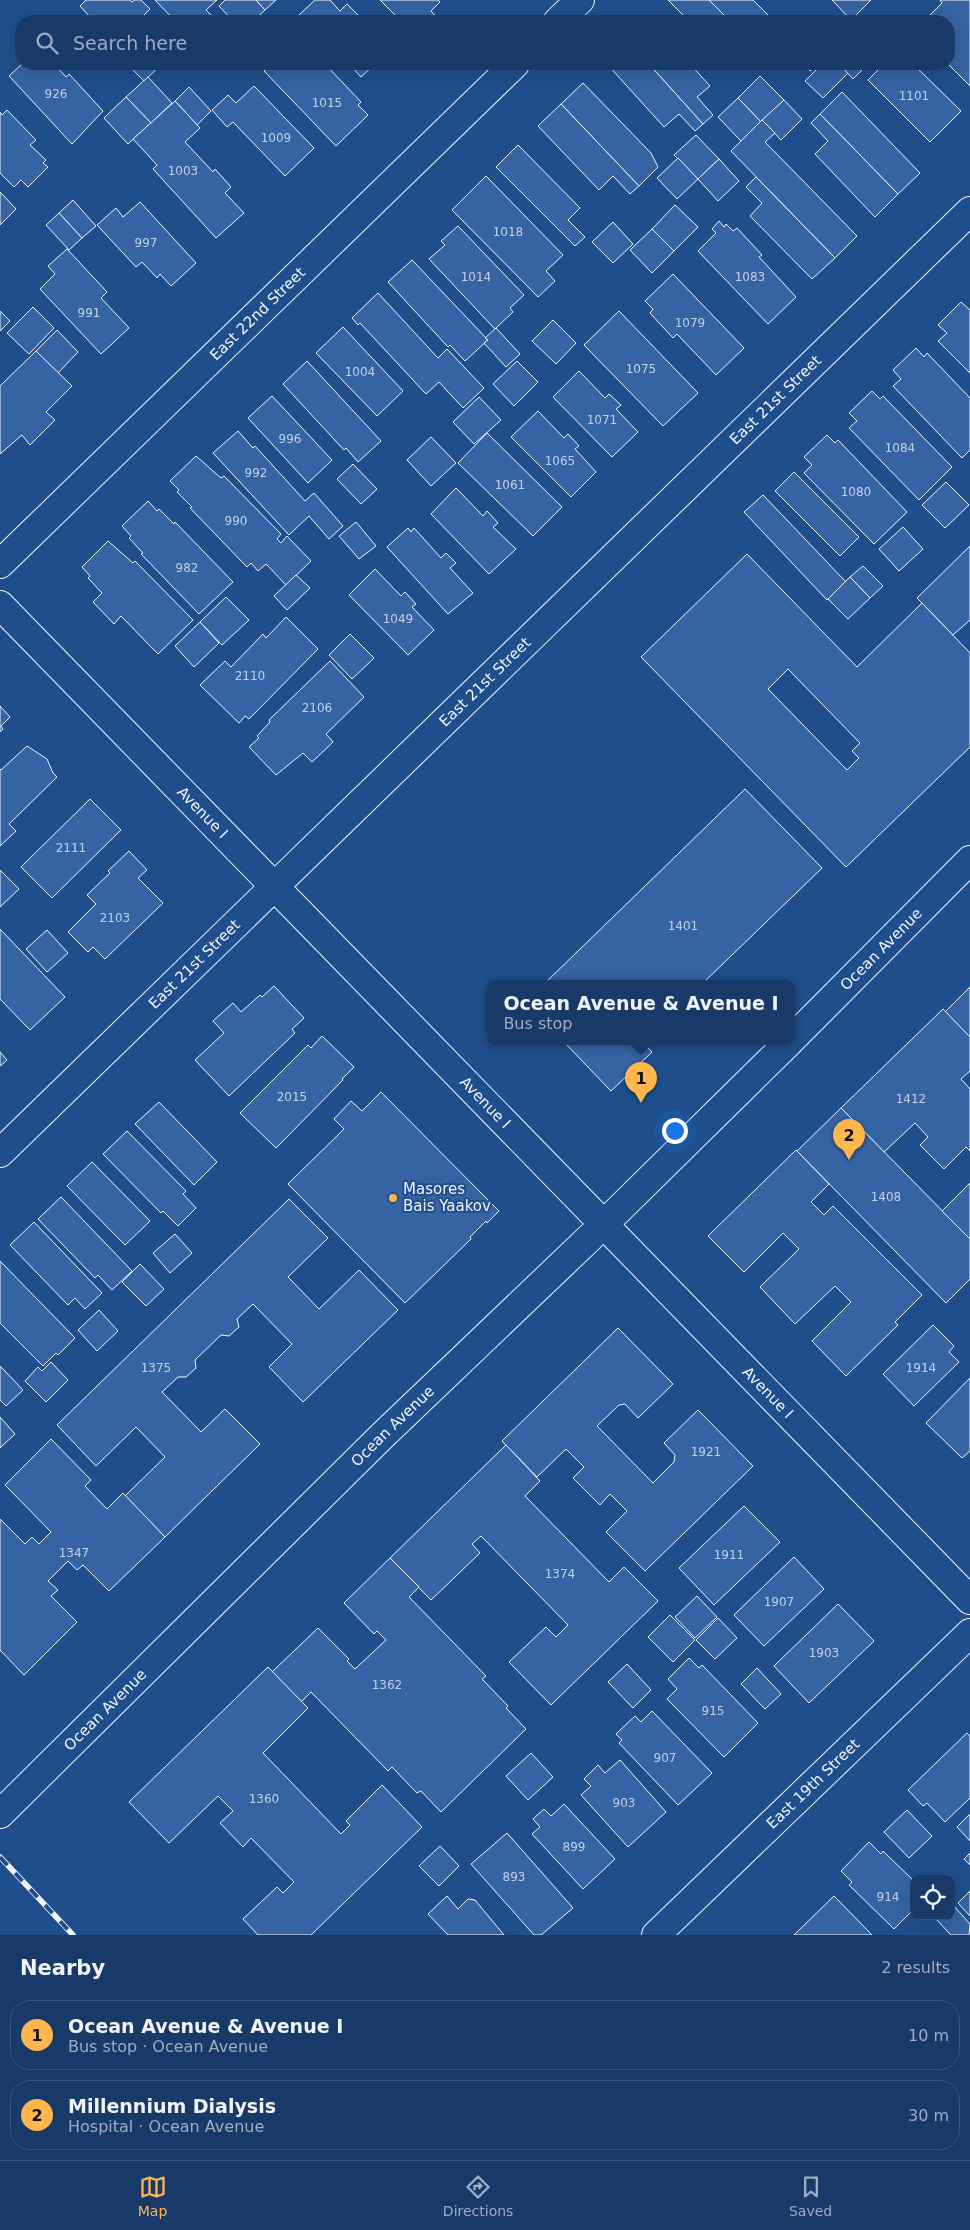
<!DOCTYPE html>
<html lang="en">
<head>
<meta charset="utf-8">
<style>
	:root { --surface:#173a69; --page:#20416f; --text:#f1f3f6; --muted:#9eadc0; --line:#36547d; --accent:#ffb74d }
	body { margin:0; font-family:"DejaVu Sans",sans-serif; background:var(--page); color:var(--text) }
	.controls { position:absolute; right:15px; bottom:15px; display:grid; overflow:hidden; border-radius:10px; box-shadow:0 5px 20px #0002 }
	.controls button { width:45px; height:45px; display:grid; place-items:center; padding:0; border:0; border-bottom:1px solid var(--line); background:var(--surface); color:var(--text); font:25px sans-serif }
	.you { position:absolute; left:674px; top:1130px; width:18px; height:18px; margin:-12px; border:4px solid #fff; border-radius:50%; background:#1a73e8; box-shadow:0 0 0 8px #1a73e833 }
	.badge { display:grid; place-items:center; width:32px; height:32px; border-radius:50%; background:var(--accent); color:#111; font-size:16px; font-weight:700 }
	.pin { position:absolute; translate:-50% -41px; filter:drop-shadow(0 1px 2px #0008) }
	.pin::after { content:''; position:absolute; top:26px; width:18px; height:15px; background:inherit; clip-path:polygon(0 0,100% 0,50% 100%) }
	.popup { position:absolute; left:487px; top:980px; width:308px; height:65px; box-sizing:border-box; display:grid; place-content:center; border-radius:10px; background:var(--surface); filter:drop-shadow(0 1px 4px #0005); font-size:16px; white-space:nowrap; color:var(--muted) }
	.popup b { font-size:19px; color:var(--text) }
	.popup::after { content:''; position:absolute; left:50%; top:100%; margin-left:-10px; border:10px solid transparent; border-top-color:var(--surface) }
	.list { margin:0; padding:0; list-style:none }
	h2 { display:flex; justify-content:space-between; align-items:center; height:65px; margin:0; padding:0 20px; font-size:21px }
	h2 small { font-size:16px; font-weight:400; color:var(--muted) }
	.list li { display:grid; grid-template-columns:32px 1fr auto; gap:15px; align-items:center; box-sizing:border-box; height:70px; margin:0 10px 10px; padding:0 10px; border:1px solid var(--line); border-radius:20px }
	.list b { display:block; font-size:19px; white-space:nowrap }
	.list p { margin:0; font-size:16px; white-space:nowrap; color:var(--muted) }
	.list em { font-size:16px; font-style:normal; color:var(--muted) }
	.icon { flex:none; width:28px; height:28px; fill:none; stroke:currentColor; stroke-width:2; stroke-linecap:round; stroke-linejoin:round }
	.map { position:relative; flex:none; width:970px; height:1935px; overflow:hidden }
	.search { position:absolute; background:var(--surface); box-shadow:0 5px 20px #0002; left:15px; right:15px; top:15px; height:55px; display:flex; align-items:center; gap:12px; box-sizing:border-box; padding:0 18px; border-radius:20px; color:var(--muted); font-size:19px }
	.sheet { height:225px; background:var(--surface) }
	nav { display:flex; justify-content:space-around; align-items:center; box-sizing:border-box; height:70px; border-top:1px solid var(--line); background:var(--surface); font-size:14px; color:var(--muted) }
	nav a { display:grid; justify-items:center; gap:2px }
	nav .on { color:var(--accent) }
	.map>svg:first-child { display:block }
	.building { fill:#3563a3; stroke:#f2f6ff; fill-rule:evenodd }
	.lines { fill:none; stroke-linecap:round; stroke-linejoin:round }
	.minor-casing { stroke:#f2f6ff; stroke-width:30 }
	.secondary-casing { stroke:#f2f6ff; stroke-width:30 }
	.minor { stroke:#1f4e8c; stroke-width:28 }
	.secondary { stroke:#1f4e8c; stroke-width:28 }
	.rail-casing { stroke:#f2f6ff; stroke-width:5.5 }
	.rail { stroke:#1f4e8c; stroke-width:4; stroke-dasharray:11; stroke-linecap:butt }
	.poi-dot { fill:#ffb74d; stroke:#1f4e8c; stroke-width:2 }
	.labels { text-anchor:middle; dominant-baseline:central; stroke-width:4; stroke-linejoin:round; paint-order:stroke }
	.number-label { font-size:12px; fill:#c3d1e8 }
	.street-label { font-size:15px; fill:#f2f6ff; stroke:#1f4e8c }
	.poi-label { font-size:15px; fill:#f2f6ff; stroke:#1f4e8c; text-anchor:start }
</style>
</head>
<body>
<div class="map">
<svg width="970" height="1935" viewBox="0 0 970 1935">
	<rect width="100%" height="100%" fill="#1f4e8c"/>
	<g class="building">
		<polygon points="86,0 130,0 132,2 135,0 141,0 150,9 144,15 151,21 89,21 88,19 90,17 80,6"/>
		<polygon points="155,0 217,0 206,10 217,21 175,21"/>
		<polygon points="225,0 256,0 265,10 253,21 233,21 219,6"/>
		<polygon points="256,0 276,0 265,10"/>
		<polygon points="315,0 330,0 340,11 347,4 364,21 303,21 298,16"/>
		<polygon points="380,0 438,0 440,2 431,11 440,21 401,21"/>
		<polygon points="668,0 709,0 730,21 689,21"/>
		<polygon points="709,0 753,0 773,20 730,21"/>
		<polygon points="832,0 871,0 851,20"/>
		<polygon points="940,0 970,0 970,86 948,64 949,21 924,21 942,3"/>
		<polygon points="22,64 54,64 66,77 69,74 103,111 72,144 9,76"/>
		<polygon points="127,64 162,64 144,81"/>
		<polygon points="272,64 325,64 361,102 358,105 368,115 336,146 264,71"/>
		<polygon points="349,64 375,64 361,77"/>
		<polygon points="607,64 649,64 703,124 695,131 679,114 664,127"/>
		<polygon points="649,64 690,64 710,86 697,97 713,115 703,124"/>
		<polygon points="803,64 818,64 810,71"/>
		<polygon points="822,64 839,64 848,73 823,98 805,81"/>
		<polygon points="839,64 868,64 853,79"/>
		<polygon points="884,64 913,64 961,111 930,142 868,80"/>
		<polygon points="760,76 784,100 761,122 738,98"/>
		<polygon points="148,77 172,103 151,123 126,97"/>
		<polygon points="583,83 651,153 658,167 639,186 561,104"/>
		<polygon points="254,86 314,148 285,176 233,122 227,127 212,110 228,95 236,103"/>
		<polygon points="189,87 211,111 197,125 175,101"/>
		<polygon points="842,92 920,173 898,194 820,114"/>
		<polygon points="126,97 151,123 128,144 104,118"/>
		<polygon points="738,98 761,122 741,141 718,117"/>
		<polygon points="784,100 802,119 781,140 762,120"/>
		<polygon points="175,101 200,128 185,142 213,172 215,169 231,187 225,193 244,213 216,238 153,169 157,165 133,139"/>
		<polygon points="561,104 639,186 630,194 613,176 599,190 538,126"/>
		<polygon points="7,110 36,140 30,145 46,160 43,163 48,167 28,187 21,180 14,187 0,173 0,112 2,115"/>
		<polygon points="820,114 898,194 875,217 815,154 828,141 811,123"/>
		<polygon points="762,120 775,133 765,142 857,236 835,258 731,151"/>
		<polygon points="696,135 719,159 698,179 674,155"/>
		<polygon points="518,145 580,208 568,220 585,237 575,246 496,167"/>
		<polygon points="678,158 698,179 677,199 657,178"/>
		<polygon points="719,159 739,181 718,201 698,179"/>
		<polygon points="486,176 563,255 546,271 555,281 538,297 452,210"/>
		<polygon points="756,177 835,258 812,279 750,216 762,203 746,187"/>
		<polygon points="0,192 16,209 0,225"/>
		<polygon points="73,200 96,226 82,238 59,213"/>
		<polygon points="140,202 196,263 171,286 160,274 157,278 142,262 136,267 97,225 116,208 123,217"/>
		<polygon points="675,205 698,227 674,251 652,229"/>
		<polygon points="59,213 82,238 69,250 46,225"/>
		<polygon points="719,221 724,227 726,224 733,231 737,228 762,255 759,257 796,297 768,324 698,251 716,233 712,229"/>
		<polygon points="613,222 633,244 613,263 592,242"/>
		<polygon points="458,226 524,295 510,308 513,312 495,329 429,259 445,245 441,241"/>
		<polygon points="652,229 674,251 652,273 630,250"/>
		<polygon points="67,249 107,292 101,298 129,328 101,354 40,289 55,274 48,266"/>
		<polygon points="412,260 488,340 465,361 450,345 448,347 388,282"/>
		<polygon points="673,274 744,348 716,375 677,334 673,338 650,313 653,309 645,301"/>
		<polygon points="378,293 438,358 447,349 484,388 463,408 439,382 426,394 360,323 358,325 352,318"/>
		<polygon points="961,302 970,310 970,373 938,341 947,333 938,325"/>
		<polygon points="33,307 54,328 29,354 7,333"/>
		<polygon points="0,311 10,321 0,331"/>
		<polygon points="619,311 698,393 663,426 584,345"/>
		<polygon points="553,320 576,343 556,364 532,341"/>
		<polygon points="343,327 403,391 377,416 316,353"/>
		<polygon points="496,328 520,354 506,367 484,343 488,340 485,338"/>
		<polygon points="57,330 78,352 58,373 36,351"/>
		<polygon points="916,348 924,357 927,353 970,398 970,450 962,458 893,386 901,379 893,370"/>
		<polygon points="36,351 72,386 46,412 55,420 30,445 22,435 0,454 0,386"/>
		<polygon points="307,361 381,441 358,462 346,448 344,450 283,384"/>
		<polygon points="517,361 538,382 514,406 493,384"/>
		<polygon points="579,371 605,398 609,394 621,405 616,409 638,432 612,457 553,397"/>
		<polygon points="872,391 880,399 883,396 952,467 919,500 849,428 857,421 849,413"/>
		<polygon points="272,396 332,460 308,483 248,418"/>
		<polygon points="479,397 501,420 474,444 453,422"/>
		<polygon points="538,411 564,438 568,434 579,446 575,449 596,472 571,497 511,437"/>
		<polygon points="238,431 253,448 255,446 305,501 314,493 343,526 329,539 309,516 289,535 213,453"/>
		<polygon points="487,433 562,507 533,536 458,463"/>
		<polygon points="827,435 835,443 838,440 907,512 874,544 804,473 812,465 804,457"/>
		<polygon points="431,437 456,463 431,486 407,460"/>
		<polygon points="196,456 221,478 224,476 281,534 277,539 281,543 287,536 311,561 286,585 266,564 258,571 251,563 247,567 190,508 192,507 177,492 179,490 170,481"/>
		<polygon points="353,464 377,489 361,504 337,479"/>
		<polygon points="794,472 859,537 840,556 775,491"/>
		<polygon points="946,482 969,505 945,528 922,505"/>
		<polygon points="456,488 483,516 487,511 498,523 493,527 516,549 489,574 431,514"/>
		<polygon points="763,495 846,582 827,600 744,512"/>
		<polygon points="148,501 157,511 159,509 174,524 175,522 233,582 199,614 141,554 143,553 129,538 131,536 122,526"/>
		<polygon points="356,522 376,546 359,559 339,536"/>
		<polygon points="903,527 923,549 899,571 879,549"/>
		<polygon points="408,528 411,532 414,528 441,558 446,553 456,563 450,568 473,593 448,614 387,547"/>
		<polygon points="108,541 133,563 135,561 193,620 158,654 121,616 114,624 93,602 102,593 88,578 90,576 82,567"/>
		<polygon points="970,546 970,620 953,635 917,598"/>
		<path d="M747 554 857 667 922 603 970 653V747L846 867 641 657ZM788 669 860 743 852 751 859 758 847 770 768 689Z"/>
		<polygon points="863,566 883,586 870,598 850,577"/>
		<polygon points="375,569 401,596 405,592 416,604 412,607 434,630 408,655 349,595"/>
		<polygon points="296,575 310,588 287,610 274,596"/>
		<polygon points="850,577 870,598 848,619 828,599"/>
		<polygon points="226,597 249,620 222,645 200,622"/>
		<polygon points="286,617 318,649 249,719 245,716 239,723 200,685 225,661 231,667 263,634 266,638"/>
		<polygon points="200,622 219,643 194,667 175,646"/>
		<polygon points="350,634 374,658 352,679 329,655"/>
		<polygon points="330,661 364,697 326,734 333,742 312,762 303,753 276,775 249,747 259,738 257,736 270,722 269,720"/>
		<polygon points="0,706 10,717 1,726 3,729 0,732"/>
		<polygon points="27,746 47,759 53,773 57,777 9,824 16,831 0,846 0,769 1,770"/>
		<polygon points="745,789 822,868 702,984 544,984"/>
		<polygon points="90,799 121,830 52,898 21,867"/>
		<polygon points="129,851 147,870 138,878 163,903 105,959 93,947 88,952 68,932 96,904 87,895 110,873 108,871"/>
		<polygon points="0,870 19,889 0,907"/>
		<polygon points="0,929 65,997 30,1030 0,999"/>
		<polygon points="47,930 68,953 47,972 26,949"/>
		<polygon points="274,986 304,1018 292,1029 295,1033 229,1096 195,1060 224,1033 213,1021 233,1003 241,1012 260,995 262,997"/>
		<polygon points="970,987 970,1037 945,1012"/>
		<polygon points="943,1009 970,1037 970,1071 961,1079 970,1089 970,1151 966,1147 944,1169 920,1145 928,1137 915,1123 884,1152 841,1108"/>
		<polygon points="322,1036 354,1067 342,1079 343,1080 276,1148 240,1113 308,1045 311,1048"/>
		<polygon points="564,1042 643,1042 652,1052 611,1091"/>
		<polygon points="0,1052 7,1060 0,1066"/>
		<polygon points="381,1092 499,1211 487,1223 486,1221 470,1237 471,1239 405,1303 288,1184 344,1129 334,1119 351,1101 362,1111"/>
		<polygon points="159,1102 217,1162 194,1185 135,1124"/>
		<polygon points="841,1108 970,1239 970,1279 946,1303 797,1151"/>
		<polygon points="127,1131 186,1191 183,1194 196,1208 178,1226 163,1211 161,1213 103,1154"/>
		<polygon points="796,1150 829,1184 811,1202 824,1215 833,1206 922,1295 895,1322 898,1325 846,1376 812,1341 851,1302 835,1286 795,1324 760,1287 799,1249 783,1233 744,1272 708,1236"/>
		<polygon points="92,1162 150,1221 125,1245 67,1186"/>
		<polygon points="970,1183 970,1239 942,1211"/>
		<polygon points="61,1197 132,1271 112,1290 98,1275 95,1278 38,1219"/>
		<polygon points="289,1199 328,1238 288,1277 319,1309 359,1270 398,1310 303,1402 269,1367 292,1344 253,1304 237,1319 239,1327 229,1336 221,1335 195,1360 196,1368 186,1377 178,1377 162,1392 201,1432 225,1409 260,1444 165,1537 125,1496 165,1457 136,1427 96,1466 57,1425"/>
		<polygon points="34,1222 102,1293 85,1309 75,1298 68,1305 10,1245"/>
		<polygon points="175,1234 192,1253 170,1273 153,1253"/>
		<polygon points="0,1261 75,1338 58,1355 56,1353 43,1366 0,1323"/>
		<polygon points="140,1264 164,1289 146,1306 122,1282"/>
		<polygon points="99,1310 118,1331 97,1351 78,1330"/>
		<polygon points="933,1325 954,1346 949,1352 959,1362 914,1406 883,1374"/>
		<polygon points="618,1328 673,1384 638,1418 625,1404 619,1405 597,1426 653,1483 674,1462 675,1455 664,1443 698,1410 753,1466 645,1571 606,1532 627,1511 610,1494 600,1505 573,1478 584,1467 566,1449 537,1477 502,1441"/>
		<polygon points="51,1362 68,1380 46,1402 25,1381 38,1367 42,1371"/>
		<polygon points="0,1366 23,1390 6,1406 0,1400"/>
		<polygon points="970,1378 970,1451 962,1458 926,1423"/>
		<polygon points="0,1417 15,1434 0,1448"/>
		<polygon points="51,1439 91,1480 85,1486 107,1509 123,1493 165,1537 109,1591 83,1565 77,1570 68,1561 48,1581 58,1590 51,1596 77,1622 24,1675 0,1650 0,1519 25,1544 32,1537 39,1544 51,1532 5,1485"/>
		<polygon points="506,1445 540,1481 525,1496 609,1582 624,1567 658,1601 551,1705 509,1662 546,1627 556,1637 568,1625 481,1536 472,1544 480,1553 431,1600 390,1558"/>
		<polygon points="744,1506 780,1542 714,1605 679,1568"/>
		<polygon points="794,1557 824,1589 764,1646 734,1615"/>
		<polygon points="390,1558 419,1587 409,1597 486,1676 482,1679 508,1706 506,1708 526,1729 441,1812 421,1791 417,1793 392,1767 388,1771 311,1692 301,1702 272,1672 318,1628 349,1659 347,1661 355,1669 386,1640 377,1631 374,1634 344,1603"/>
		<polygon points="697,1596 717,1617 695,1638 675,1617"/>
		<polygon points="838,1604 874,1641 809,1703 774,1666"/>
		<polygon points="670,1615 695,1640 673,1662 648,1637"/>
		<polygon points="718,1618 737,1638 715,1659 696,1640"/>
		<polygon points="689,1658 699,1668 702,1665 758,1723 724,1757 667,1699 677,1689 668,1679"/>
		<polygon points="627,1664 651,1690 633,1708 608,1682"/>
		<polygon points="268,1667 308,1708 263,1753 341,1834 350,1825 346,1821 382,1785 422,1827 311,1935 258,1935 243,1919 277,1887 283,1893 294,1882 251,1838 243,1847 220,1823 233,1811 218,1796 169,1843 129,1802"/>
		<polygon points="757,1668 781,1694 765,1709 741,1684"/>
		<polygon points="652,1711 712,1773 678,1805 619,1743 622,1740 616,1734 635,1716 641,1722"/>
		<polygon points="967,1733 970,1736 970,1798 945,1822 927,1803 923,1806 908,1790"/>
		<polygon points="531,1753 553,1777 528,1800 506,1776"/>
		<polygon points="620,1760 666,1812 628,1847 581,1795 591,1786 584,1779 598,1765 605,1773"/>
		<polygon points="564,1804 615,1859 583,1889 532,1834 540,1827 533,1819 544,1809 551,1816"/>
		<polygon points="907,1810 932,1836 909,1858 884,1832"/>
		<polygon points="970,1814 970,1841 957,1827"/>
		<polygon points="507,1833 573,1908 541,1935 534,1935 471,1864"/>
		<polygon points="869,1842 881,1854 883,1851 914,1881 914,1909 894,1929 849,1885 852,1882 841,1871"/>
		<polygon points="440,1846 459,1866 439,1886 419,1866"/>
		<polygon points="970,1853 970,1865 964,1859"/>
		<polygon points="970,1891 970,1916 958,1903"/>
		<polygon points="447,1896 458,1909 468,1899 475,1900 504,1935 448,1935 428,1914"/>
		<polygon points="834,1896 872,1935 794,1935"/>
		<polygon points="952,1904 970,1924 969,1935 951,1935 936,1919 939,1916 951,1916"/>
	</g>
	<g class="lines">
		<defs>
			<g id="minor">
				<polyline points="558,21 580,0"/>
				<path id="s1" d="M0 564 515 64"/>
				<path id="s2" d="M0 605 970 1600"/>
				<path id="s3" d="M0 1153 970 211"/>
				<path id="s4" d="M656 1935 970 1633"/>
			</g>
			<g id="secondary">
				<path id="s5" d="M791 1040 970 860"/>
				<path id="s6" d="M0 1814 383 1435 603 1225 789 1042"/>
			</g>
		</defs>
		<use href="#minor" class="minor-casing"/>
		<use href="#secondary" class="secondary-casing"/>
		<use href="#minor" class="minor"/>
		<use href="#secondary" class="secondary"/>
		<defs>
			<polyline id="rail" points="0,1857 73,1935"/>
		</defs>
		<use href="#rail" class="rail-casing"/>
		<use href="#rail" class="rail"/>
	</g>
	<circle class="poi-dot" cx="393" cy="1198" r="5"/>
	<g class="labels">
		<g class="number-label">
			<text x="56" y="94">926</text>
			<text x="914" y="96">1101</text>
			<text x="327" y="103">1015</text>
			<text x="276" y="138">1009</text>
			<text x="183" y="171">1003</text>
			<text x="508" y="232">1018</text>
			<text x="146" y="243">997</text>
			<text x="476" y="277">1014</text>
			<text x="750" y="277">1083</text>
			<text x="89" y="313">991</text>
			<text x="690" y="323">1079</text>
			<text x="641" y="369">1075</text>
			<text x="360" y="372">1004</text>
			<text x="602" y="420">1071</text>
			<text x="290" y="439">996</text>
			<text x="900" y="448">1084</text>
			<text x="560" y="461">1065</text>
			<text x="256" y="473">992</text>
			<text x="510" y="485">1061</text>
			<text x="856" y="492">1080</text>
			<text x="236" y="521">990</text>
			<text x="187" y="568">982</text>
			<text x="398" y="619">1049</text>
			<text x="250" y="676">2110</text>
			<text x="317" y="708">2106</text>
			<text x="71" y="848">2111</text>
			<text x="115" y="918">2103</text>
			<text x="683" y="926">1401</text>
			<text x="292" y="1097">2015</text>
			<text x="911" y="1099">1412</text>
			<text x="886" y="1197">1408</text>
			<text x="156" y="1368">1375</text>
			<text x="921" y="1368">1914</text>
			<text x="706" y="1452">1921</text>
			<text x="74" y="1553">1347</text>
			<text x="729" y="1555">1911</text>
			<text x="560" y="1574">1374</text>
			<text x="779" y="1602">1907</text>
			<text x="824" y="1653">1903</text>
			<text x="387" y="1685">1362</text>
			<text x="713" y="1711">915</text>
			<text x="665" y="1758">907</text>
			<text x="264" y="1799">1360</text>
			<text x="624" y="1803">903</text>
			<text x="574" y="1847">899</text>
			<text x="514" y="1877">893</text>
			<text x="888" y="1897">914</text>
		</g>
		<g class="street-label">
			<text stroke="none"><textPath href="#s1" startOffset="359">East 22nd Street</textPath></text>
			<text stroke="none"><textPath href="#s3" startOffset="1081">East 21st Street</textPath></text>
			<text stroke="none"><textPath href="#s3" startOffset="676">East 21st Street</textPath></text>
			<text stroke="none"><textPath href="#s2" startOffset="290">Avenue I</textPath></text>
			<text stroke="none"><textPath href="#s5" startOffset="128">Ocean Avenue</textPath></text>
			<text stroke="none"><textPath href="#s3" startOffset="271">East 21st Street</textPath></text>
			<text stroke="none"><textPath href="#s2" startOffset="695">Avenue I</textPath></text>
			<text stroke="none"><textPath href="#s2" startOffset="1100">Avenue I</textPath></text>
			<text stroke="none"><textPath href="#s6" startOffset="552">Ocean Avenue</textPath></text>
			<text stroke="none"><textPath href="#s6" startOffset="148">Ocean Avenue</textPath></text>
			<text stroke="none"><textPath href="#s4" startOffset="218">East 19th Street</textPath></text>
		</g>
		<g class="poi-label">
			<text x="403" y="1189">Masores<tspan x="403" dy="17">Bais Yaakov</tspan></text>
		</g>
	</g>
</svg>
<div class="controls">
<button><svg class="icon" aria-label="locate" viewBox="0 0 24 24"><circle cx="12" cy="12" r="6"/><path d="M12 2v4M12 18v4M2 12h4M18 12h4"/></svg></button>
</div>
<div class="you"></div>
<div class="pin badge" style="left:641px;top:1103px">1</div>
<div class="popup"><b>Ocean Avenue &amp; Avenue I</b>Bus stop</div>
<div class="pin badge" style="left:849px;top:1160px">2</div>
<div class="search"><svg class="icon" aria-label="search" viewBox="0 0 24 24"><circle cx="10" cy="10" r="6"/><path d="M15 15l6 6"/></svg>Search here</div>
</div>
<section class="sheet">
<h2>Nearby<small>2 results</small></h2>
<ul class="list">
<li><span class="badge">1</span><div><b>Ocean Avenue &amp; Avenue I</b><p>Bus stop · Ocean Avenue</p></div><em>10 m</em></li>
<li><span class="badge">2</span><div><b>Millennium Dialysis</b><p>Hospital · Ocean Avenue</p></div><em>30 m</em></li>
</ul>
</section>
<nav>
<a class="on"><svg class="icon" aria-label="map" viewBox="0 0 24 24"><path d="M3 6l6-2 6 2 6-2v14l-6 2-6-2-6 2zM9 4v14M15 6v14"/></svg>Map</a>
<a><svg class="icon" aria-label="directions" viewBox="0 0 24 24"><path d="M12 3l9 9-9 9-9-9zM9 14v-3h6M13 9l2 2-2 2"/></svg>Directions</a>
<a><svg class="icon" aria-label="saved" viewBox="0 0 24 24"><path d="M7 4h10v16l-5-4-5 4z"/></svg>Saved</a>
</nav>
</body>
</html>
